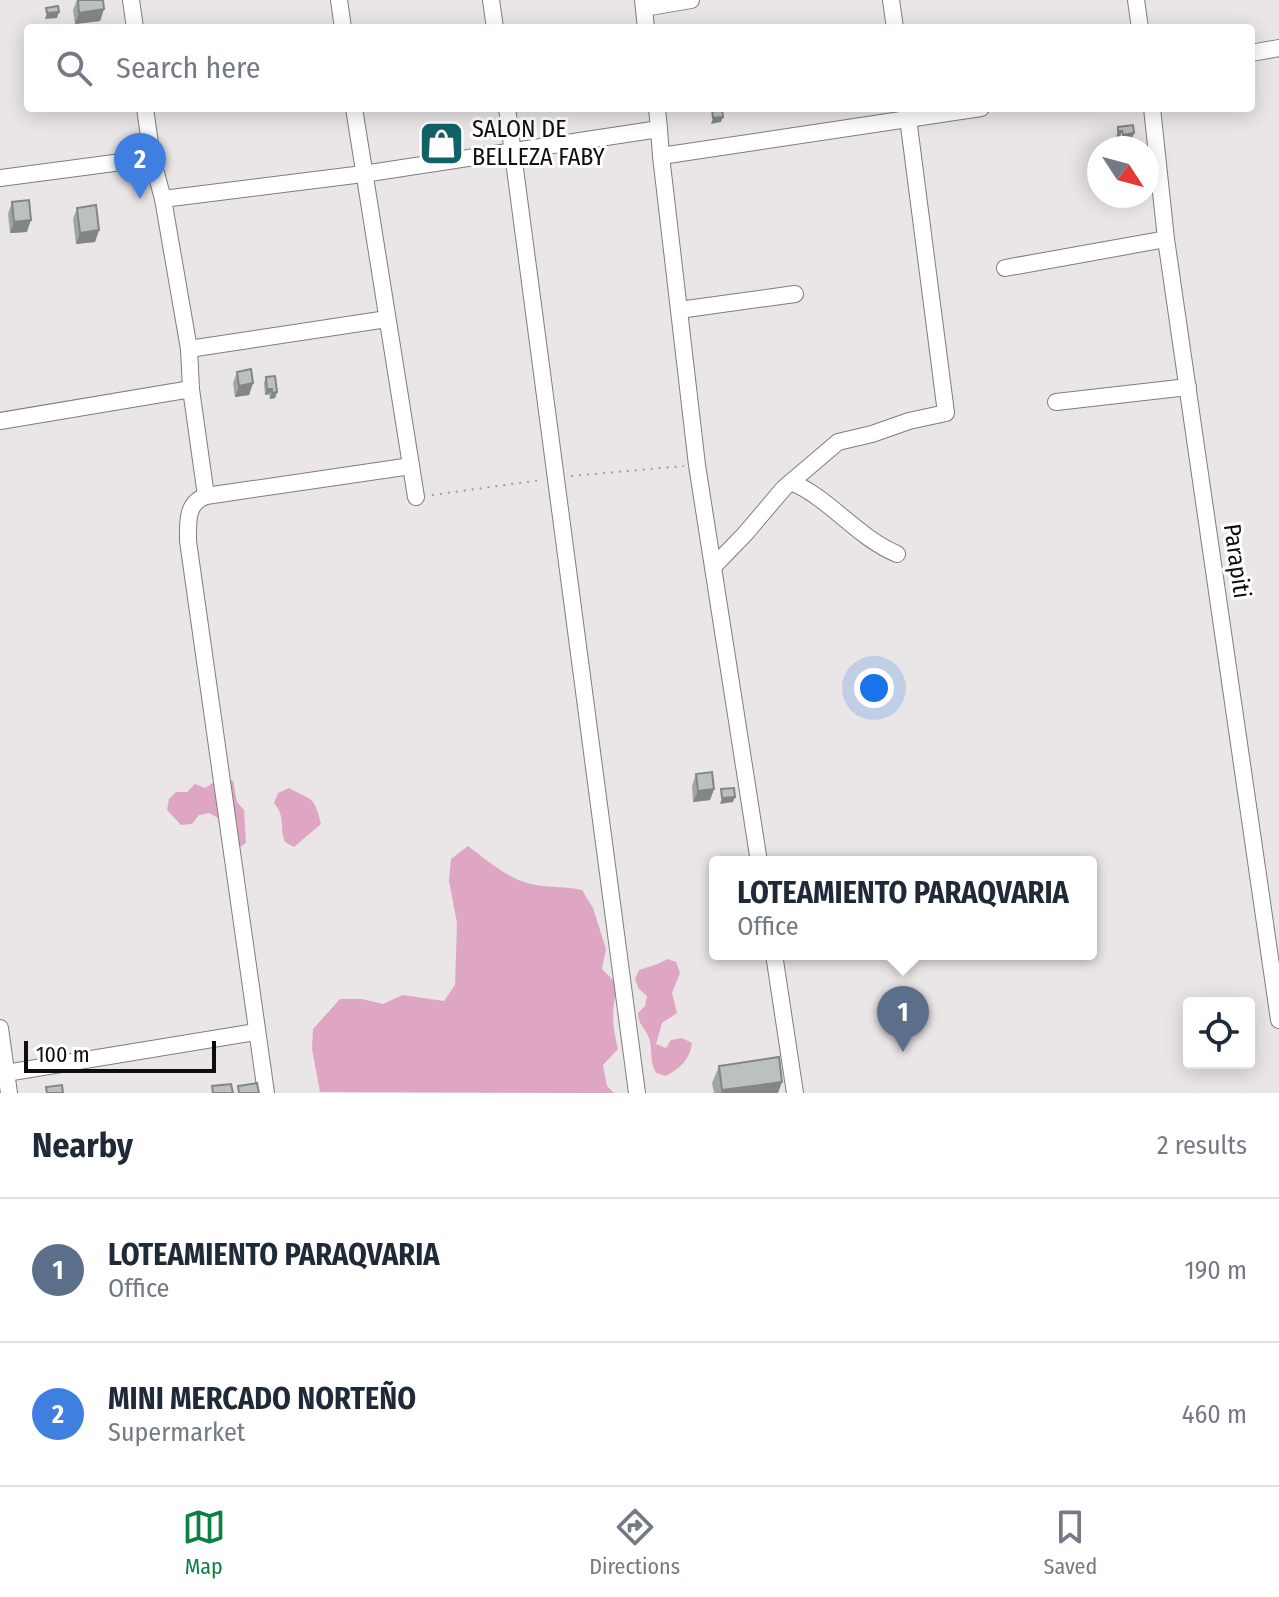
<!DOCTYPE html>
<html lang="en">
<head>
<meta charset="utf-8">
<style>
	:root { --surface:#fff; --page:#f2f2f3; --text:#1f2937; --muted:#747a83; --line:#e0e1e3; --accent:#0b8043 }
	body { margin:0; font-family:"Fira Sans Condensed",sans-serif; background:var(--page); color:var(--text) }
	.controls { position:absolute; right:24px; bottom:24px; display:grid; overflow:hidden; border-radius:8px; box-shadow:0 4px 20px #0003 }
	.controls button { width:72px; height:72px; display:grid; place-items:center; padding:0; border:0; border-bottom:2px solid var(--line); background:var(--surface); color:var(--text); font:40px sans-serif }
	.compass { position:absolute; left:1087px; top:136px; width:72px; height:72px; border-radius:50%; background:var(--surface); box-shadow:0 4px 20px #0003; rotate:126deg }
	.scale { position:absolute; left:24px; bottom:20px; width:192px; box-sizing:border-box; padding-left:8px; border:4px solid #0f0e0f; border-top:0; font-size:22px; line-height:28px; white-space:nowrap; color:#0f0e0f; -webkit-text-stroke:6px #fff; paint-order:stroke }
	.you { position:absolute; left:874px; top:688px; width:28px; height:28px; margin:-20px; border:6px solid #fff; border-radius:50%; background:#1a73e8; box-shadow:0 0 0 12px #1a73e833 }
	.badge { display:grid; place-items:center; width:52px; height:52px; border-radius:50%; background:var(--accent); color:#fff; font-size:26px; font-weight:700 }
	.pin { position:absolute; translate:-50% -66px; filter:drop-shadow(0 2px 4px #0008) }
	.pin::after { content:''; position:absolute; top:42px; width:28px; height:24px; background:inherit; clip-path:polygon(0 0,100% 0,50% 100%) }
	.popup { position:absolute; left:709px; top:856px; width:388px; height:104px; box-sizing:border-box; display:grid; place-content:center; border-radius:8px; background:var(--surface); filter:drop-shadow(0 2px 6px #0005); font-size:26px; white-space:nowrap; color:var(--muted) }
	.popup b { font-size:30px; color:var(--text) }
	.popup::after { content:''; position:absolute; left:50%; top:100%; margin-left:-16px; border:16px solid transparent; border-top-color:var(--surface) }
	.list { margin:0; padding:0; list-style:none }
	h2 { display:flex; justify-content:space-between; align-items:center; height:104px; margin:0; padding:0 32px; font-size:34px }
	h2 small { font-size:26px; font-weight:400; color:var(--muted) }
	.list li { display:grid; grid-template-columns:52px 1fr auto; gap:24px; align-items:center; box-sizing:border-box; height:144px; padding:0 32px; border-top:2px solid var(--line) }
	.list b { display:block; font-size:30px; white-space:nowrap }
	.list p { margin:0; font-size:26px; white-space:nowrap; color:var(--muted) }
	.list em { font-size:26px; font-style:normal; color:var(--muted) }
	.icon { flex:none; width:44px; height:44px; fill:none; stroke:currentColor; stroke-width:2; stroke-linecap:round; stroke-linejoin:round }
	.map { position:relative; flex:none; width:1279px; height:1093px; overflow:hidden }
	.search { position:absolute; background:var(--surface); box-shadow:0 4px 20px #0003; left:24px; right:24px; top:24px; height:88px; display:flex; align-items:center; gap:20px; box-sizing:border-box; padding:0 28px; border-radius:8px; color:var(--muted); font-size:30px }
	.sheet { height:392px; background:var(--surface) }
	nav { display:flex; justify-content:space-around; align-items:center; box-sizing:border-box; height:112px; border-top:2px solid var(--line); background:var(--surface); font-size:22px; color:var(--muted) }
	nav a { display:grid; justify-items:center; gap:4px }
	nav .on { color:var(--accent) }
	.map>svg:first-child { display:block }
	.forest { fill:#dea6c3 }
	.lines { fill:none; stroke-linecap:round; stroke-linejoin:round }
	.minor-casing { stroke:#817c7e; stroke-width:18 }
	.path { stroke:#a09d9e; stroke-width:2; stroke-dasharray:2 6; stroke-linecap:butt }
	.minor { stroke:#fff; stroke-width:16 }
	.wall { fill:#a1a5a6 }
	.shaded-wall { fill:#838687 }
	.building { fill:#bbc0c1; stroke:#838687; stroke-width:2 }
	.labels { text-anchor:middle; dominant-baseline:central; stroke-width:6; stroke-linejoin:round; paint-order:stroke }
	.poi-label { font-size:24px; fill:#0f0e0f; stroke:#fff; text-anchor:start }
	.street-label { font-size:24px; fill:#0f0e0f; stroke:#fff }
</style>
</head>
<body>
<div class="map">
<svg width="1279" height="1093" viewBox="0 0 1279 1093">
	<rect width="100%" height="100%" fill="#eae5e7"/>
	<g class="forest">
		<polygon points="222,777 233,781 237,802 244,810 246,843 237,849 218,818 209,813 199,815 192,824 181,825 167,810 169,799 176,792 187,792 195,784 205,788"/>
		<path d="M289 788C311 801 314 794 321 824L294 847 285 842C279 827 286 817 274 803L278 793Z"/>
		<path d="M468 846C488 861 510 881 536 885 552 888 565 886 582 890L593 908 606 949 602 969 618 985C611 1008 612 1026 618 1049L603 1065 607 1086 614 1093 320 1092 312 1049 313 1029 340 999H362L383 1004 403 995 444 1001 455 985 457 923 449 881 451 859Z"/>
		<path d="M667 959 676 962 680 973 672 993 677 1013 662 1023 656 1044 666 1048 671 1040 682 1038 692 1043C690 1060 680 1068 666 1076L656 1073C649 1061 653 1050 649 1038 645 1027 638 1025 638 1013L645 1006 647 996 639 989 635 979 639 970 658 964Z"/>
	</g>
	<g class="lines">
		<defs>
			<g id="minor">
				<polyline points="131,0 135,28"/>
				<polyline points="339,0 343,28"/>
				<polyline points="491,0 495,28"/>
				<polyline points="643,0 646,28"/>
				<polyline points="891,0 895,28"/>
				<polyline points="1136,0 1140,28"/>
				<polyline points="644,8 691,0"/>
				<polyline points="1251,53 1279,48"/>
				<polyline points="145,108 152,158 163,199 363,174 659,129 661,156 981,108"/>
				<polyline points="354,108 416,497"/>
				<polyline points="507,108 637,1093"/>
				<polyline points="657,108 659,129"/>
				<polyline points="1152,108 1166,239 1279,1020"/>
				<polyline points="661,156 697,465 759,862"/>
				<polyline points="0,178 152,158"/>
				<polyline points="163,199 189,349 191,389 206,496 411,466"/>
				<polyline points="1005,268 1166,239"/>
				<polyline points="679,310 795,294"/>
				<polyline points="189,349 387,319"/>
				<polyline points="1056,402 1188,387"/>
				<polyline points="0,421 191,389"/>
				<path d="M791 482C831 499 855 536 897 554"/>
				<path d="M206 496C186 503 188 522 188 541L266 1093"/>
				<polyline points="713,567 745,534 784,488 838,442 872,434 909,421 946,413 907,110"/>
				<polyline points="774,954 795,1093"/>
				<polyline points="0,1028 9,1093"/>
				<polyline points="6,1073 256,1032"/>
			</g>
		</defs>
		<use href="#minor" class="minor-casing"/>
		<g class="path">
			<polyline points="571,476 684,466"/>
			<polyline points="432,495 541,480"/>
		</g>
		<use href="#minor" class="minor"/>
	</g>
	<g class="wall">
		<polygon points="77,0 103,0 104,9 100,21 75,24 73,10"/>
		<polygon points="12,202 27,232 10,233 8,214"/>
		<polygon points="77,208 99,230 95,242 76,244 73,219"/>
		<polygon points="237,372 253,383 249,395 235,397 233,383"/>
		<polygon points="266,377 277,392 275,398 270,399 269,394 265,395 264,383"/>
		<polygon points="696,774 714,789 710,800 693,802 692,786"/>
		<polygon points="719,1066 778,1093 714,1093 712,1083"/>
	</g>
	<g class="shaded-wall">
		<polygon points="104,9 100,21 75,24 79,13"/>
		<polygon points="59,12 57,18 45,19 47,13"/>
		<polygon points="723,117 721,122 711,124 713,118"/>
		<polygon points="1118,131 1122,131 1120,137 1116,137"/>
		<polygon points="1134,133 1132,139 1121,141 1123,135"/>
		<polygon points="31,220 27,232 10,233 14,222"/>
		<polygon points="99,230 95,242 76,244 80,233"/>
		<polygon points="253,383 249,395 235,397 239,386"/>
		<polygon points="267,389 272,389 269,394 265,395"/>
		<polygon points="277,392 275,398 270,399 272,393"/>
		<polygon points="714,789 710,800 693,802 698,791"/>
		<polygon points="735,797 733,802 720,804 722,798"/>
		<polygon points="782,1082 778,1093 721,1093 722,1090"/>
	</g>
	<g class="building">
		<polygon points="78,0 103,0 104,9 79,13"/>
		<polygon points="58,6 59,12 47,13 46,8"/>
		<polygon points="722,108 723,117 713,118 712,109"/>
		<polygon points="1133,125 1134,133 1123,135 1122,131 1118,131 1118,127"/>
		<polygon points="29,200 31,220 14,222 12,202"/>
		<polygon points="96,205 99,230 80,233 77,208"/>
		<polygon points="251,369 253,383 239,386 237,372"/>
		<polygon points="275,376 277,392 272,393 272,389 267,389 266,377"/>
		<polygon points="712,772 714,789 698,791 696,774"/>
		<polygon points="734,788 735,797 722,798 721,789"/>
		<polygon points="779,1057 782,1082 722,1090 719,1066"/>
		<polygon points="257,1083 259,1093 239,1093 238,1086"/>
		<polygon points="231,1084 233,1093 213,1093 212,1086"/>
		<polygon points="62,1085 63,1093 47,1093 46,1087"/>
	</g>
	<defs>
		<symbol id="shop-square" viewBox="-11 -11 22 22"><rect x="-9" y="-9" width="18" height="18" rx="4" fill="#126169" stroke="#fff"/><path d="M-5-2.5h2.3a2.7 3.5 0 0 1 5.4 0H5L5.5 6h-11ZM-1.5-2.5h3a1.5 2.3 0 0 0-3 0Z" fill="#fff"/></symbol>
	</defs>
	<g fill-rule="evenodd">
		<use href="#shop-square" x="416" y="118" width="51" height="51"/>
	</g>
	<g class="labels">
		<g class="poi-label">
			<text x="472" y="129">SALON DE<tspan x="472" dy="28">BELLEZA FABY</tspan></text>
		</g>
		<g class="street-label">
			<text transform="translate(1237 561) rotate(82)">Parapiti</text>
		</g>
	</g>
</svg>
<div class="controls">
<button><svg class="icon" aria-label="locate" viewBox="0 0 24 24"><circle cx="12" cy="12" r="6"/><path d="M12 2v4M12 18v4M2 12h4M18 12h4"/></svg></button>
</div>
<svg class="compass" viewBox="-18 -18 36 36"><path d="M0-13l5 13h-10z" fill="#e53935"/><path d="M0 13l5-13h-10z" fill="#747a83"/></svg>
<div class="scale">100 m</div>
<div class="you"></div>
<div class="pin badge" style="left:903px;top:1052px;background:#5c6f8a">1</div>
<div class="popup"><b>LOTEAMIENTO PARAQVARIA</b>Office</div>
<div class="pin badge" style="left:140px;top:199px;background:#3f7fe0">2</div>
<div class="search"><svg class="icon" aria-label="search" viewBox="0 0 24 24"><circle cx="10" cy="10" r="6"/><path d="M15 15l6 6"/></svg>Search here</div>
</div>
<section class="sheet">
<h2>Nearby<small>2 results</small></h2>
<ul class="list">
<li><span class="badge" style="background:#5c6f8a">1</span><div><b>LOTEAMIENTO PARAQVARIA</b><p>Office</p></div><em>190 m</em></li>
<li><span class="badge" style="background:#3f7fe0">2</span><div><b>MINI MERCADO NORTEÑO</b><p>Supermarket</p></div><em>460 m</em></li>
</ul>
</section>
<nav>
<a class="on"><svg class="icon" aria-label="map" viewBox="0 0 24 24"><path d="M3 6l6-2 6 2 6-2v14l-6 2-6-2-6 2zM9 4v14M15 6v14"/></svg>Map</a>
<a><svg class="icon" aria-label="directions" viewBox="0 0 24 24"><path d="M12 3l9 9-9 9-9-9zM9 14v-3h6M13 9l2 2-2 2"/></svg>Directions</a>
<a><svg class="icon" aria-label="saved" viewBox="0 0 24 24"><path d="M7 4h10v16l-5-4-5 4z"/></svg>Saved</a>
</nav>
</body>
</html>
